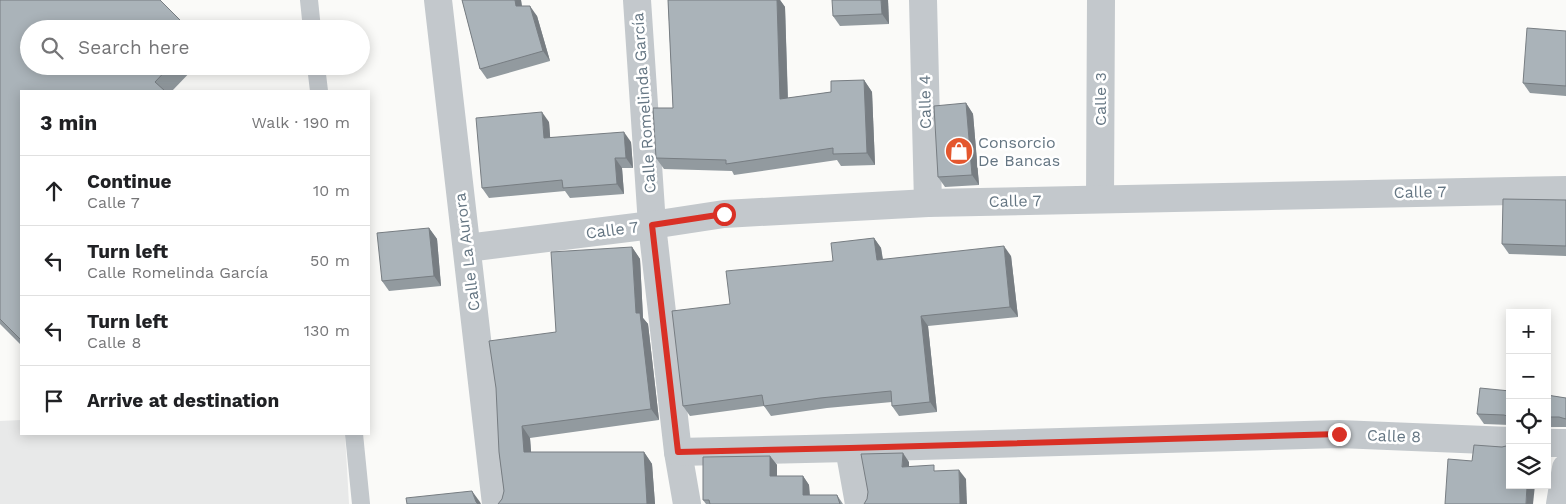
<!DOCTYPE html>
<html lang="en">
<head>
<meta charset="utf-8">
<style>
	:root { --surface:#fff; --page:#f2f2f2; --text:#202124; --muted:#757577; --line:#e0e0e0 }
	body { margin:0; font-family:"Work Sans",sans-serif; background:var(--page); color:var(--text) }
	.controls { position:absolute; right:15px; bottom:15px; display:grid; overflow:hidden; border-radius:0px; box-shadow:0 2px 12px #0003 }
	.controls button { width:45px; height:45px; display:grid; place-items:center; padding:0; border:0; border-bottom:1px solid var(--line); background:var(--surface); color:var(--text); font:25px sans-serif }
	.stop { position:absolute; width:15px; height:15px; margin:-11px; border:4px solid #d93025; border-radius:50%; background:#fff }
	.stop.end { background:#d93025; border-color:#fff; box-shadow:0 1px 5px #0008 }
	.list { margin:0; padding:0; list-style:none }
	h2 { display:flex; justify-content:space-between; align-items:center; height:65px; margin:0; padding:0 20px; font-size:21px }
	h2 small { font-size:16px; font-weight:400; color:var(--muted) }
	.list li { display:grid; grid-template-columns:32px 1fr auto; gap:15px; align-items:center; box-sizing:border-box; height:70px; padding:0 20px; border-top:1px solid var(--line) }
	.list b { display:block; font-size:19px; white-space:nowrap }
	.list p { margin:0; font-size:16px; white-space:nowrap; color:var(--muted) }
	.list em { font-size:16px; font-style:normal; color:var(--muted) }
	.icon { flex:none; width:28px; height:28px; fill:none; stroke:currentColor; stroke-width:2; stroke-linecap:round; stroke-linejoin:round }
	.map { position:relative; flex:none; width:1566px; height:504px; overflow:hidden }
	.search { position:absolute; background:var(--surface); box-shadow:0 2px 12px #0003; left:20px; top:20px; width:350px; height:55px; display:flex; align-items:center; gap:12px; box-sizing:border-box; padding:0 18px; border-radius:28px; color:var(--muted); font-size:19px }
	.panel { position:absolute; background:var(--surface); box-shadow:0 2px 12px #0003; left:20px; top:90px; width:350px; height:345px; border-radius:0px }
	.map>svg:first-child { display:block }
	.built { fill:#e8e9e9 }
	.lines { fill:none; stroke-linecap:round; stroke-linejoin:round }
	.service { stroke:#c3c8cc; stroke-width:18 }
	.minor { stroke:#c3c8cc; stroke-width:28 }
	.wall { fill:#929a9f }
	.shaded-wall { fill:#777d82 }
	.building { fill:#aab3b9; stroke:#777d82 }
	.route { stroke:#d93025; stroke-width:6 }
	.labels { text-anchor:middle; dominant-baseline:central; stroke-width:5; stroke-linejoin:round; paint-order:stroke }
	.street-label { font-size:16px; fill:#657683; stroke:#fff }
	.poi-label { font-size:16px; fill:#657683; stroke:#fff; text-anchor:start }
</style>
</head>
<body>
<div class="map">
<svg width="1566" height="504" viewBox="0 0 1566 504">
	<rect width="100%" height="100%" fill="#fafaf8"/>
	<polygon class="built" points="21,420 21,434 345,434 349,504 0,504 0,421"/>
	<g class="lines">
		<g class="service">
			<polyline points="309,0 312,29"/>
			<polyline points="316,66 319,91"/>
			<polyline points="354,434 361,504"/>
		</g>
		<g class="minor">
			<polyline points="438,0 496,504"/>
			<polyline points="637,0 652,225 678,452 687,504"/>
			<polyline points="923,0 928,203"/>
			<polyline points="1100,199 1101,0"/>
			<polyline points="467,248 652,225 724,214 928,203 1566,190"/>
			<polyline points="1547,443 1566,443"/>
			<polyline points="849,448 859,504"/>
			<polyline points="678,452 849,448 1339,434 1510,441"/>
			<polyline points="1560,504 1566,468"/>
		</g>
	</g>
	<g class="wall">
		<polygon points="0,0 29,66 196,66 172,91 21,91 21,345 0,324"/>
		<polygon points="462,0 521,0 522,6 537,16 550,61 487,79 480,69"/>
		<polygon points="668,0 780,0 785,7 788,98 831,92 864,80 872,92 875,165 841,166 837,160 734,175 732,171 664,169 656,158 673,108"/>
		<polygon points="888,0 889,24 840,26 833,16"/>
		<polygon points="1566,31 1566,96 1530,93 1523,83"/>
		<polygon points="966,103 973,114 979,185 945,187 938,177"/>
		<polygon points="549,122 550,137 631,142 633,168 622,168 624,194 570,198 565,191 489,198 482,188"/>
		<polygon points="1566,200 1566,256 1509,254 1502,244"/>
		<polygon points="429,228 437,239 441,286 389,291 382,281"/>
		<polygon points="874,238 881,248 883,259 1011,256 1018,317 928,326 937,412 899,416 892,406 892,402 827,408 771,416 764,406 690,416 683,406 730,304 833,261"/>
		<polygon points="632,247 640,259 643,318 648,324 659,420 530,438 531,452 644,452 652,464 655,504 498,504 502,499 504,491 499,452 556,332"/>
		<polygon points="1510,391 1510,425 1484,424 1477,414"/>
		<polygon points="1547,395 1566,398 1566,427 1547,427"/>
		<polygon points="770,456 777,465 777,476 803,476 809,485 810,495 837,495 843,504 706,504 703,500"/>
	</g>
	<g class="shaded-wall">
		<polygon points="515,0 521,0 523,16 516,6"/>
		<polygon points="777,0 780,0 785,7 788,110 780,99"/>
		<polygon points="881,0 888,0 889,24 882,14"/>
		<polygon points="530,6 537,16 550,61 543,51"/>
		<polygon points="864,80 872,92 875,165 867,153"/>
		<polygon points="966,103 973,114 979,185 972,175"/>
		<polygon points="542,112 549,122 551,148 544,138"/>
		<polygon points="624,132 631,142 633,168 626,158"/>
		<polygon points="615,158 622,168 624,194 617,184"/>
		<polygon points="429,228 437,239 441,286 434,276"/>
		<polygon points="874,238 881,248 884,270 877,260"/>
		<polygon points="1004,246 1011,256 1018,317 1010,307"/>
		<polygon points="632,247 640,259 643,318 648,324 659,420 651,409 636,313"/>
		<polygon points="921,316 928,326 937,412 930,402"/>
		<polygon points="522,426 530,438 532,464 524,452"/>
		<polygon points="644,452 652,464 655,504 647,504"/>
		<polygon points="903,453 909,462 909,476 902,467"/>
		<polygon points="770,456 777,465 777,485 770,476"/>
		<polygon points="959,470 966,479 967,504 960,504"/>
		<polygon points="803,476 809,485 810,504 803,495"/>
		<polygon points="1527,485 1535,485 1533,504 1526,504"/>
		<polygon points="472,491 480,502 481,504 477,504 476,502"/>
	</g>
	<g class="building">
		<polygon points="0,0 160,0 189,29 29,29 29,66 170,66 155,82 165,91 21,91 21,340 0,319"/>
		<polygon points="462,0 515,0 516,6 530,6 543,51 480,69"/>
		<polygon points="668,0 777,0 780,99 831,92 831,81 864,80 867,153 833,154 833,148 726,164 726,160 656,158 653,108 673,108"/>
		<polygon points="832,0 881,0 882,14 833,16"/>
		<polygon points="1527,28 1566,31 1566,86 1523,83"/>
		<polygon points="966,103 972,175 938,177 934,106"/>
		<polygon points="542,112 544,138 624,132 626,158 615,158 617,184 563,188 562,180 482,188 476,118"/>
		<polygon points="1503,199 1566,200 1566,246 1502,244"/>
		<polygon points="429,228 434,276 382,281 377,233"/>
		<polygon points="874,238 877,260 1004,246 1010,307 921,316 930,402 892,406 891,391 820,398 764,406 762,395 683,406 672,311 730,304 726,271 833,261 831,243"/>
		<polygon points="632,247 636,313 640,313 651,409 522,426 524,452 644,452 647,504 498,504 502,499 504,491 499,452 496,388 489,341 556,332 551,252"/>
		<polygon points="1480,388 1510,391 1510,417 1504,415 1477,414"/>
		<polygon points="1547,395 1566,398 1566,419 1559,417 1547,417"/>
		<polygon points="1474,445 1502,447 1510,445 1510,485 1527,485 1526,504 1445,504 1448,459 1472,461"/>
		<polygon points="903,453 902,467 934,465 934,471 959,470 960,504 864,504 867,499 868,492 861,454"/>
		<polygon points="770,456 770,476 803,476 803,495 837,495 840,504 710,504 709,500 703,500 703,457"/>
		<polygon points="472,491 476,502 478,504 407,504 406,498"/>
	</g>
	<g class="lines">
		<polyline class="route" points="724,214 652,225 678,452 850,448 1339,434"/>
	</g>
	<defs>
		<symbol id="shop-disc" viewBox="-11 -11 22 22"><circle r="9.5" fill="#e4572e" stroke="#fff"/><path d="M-5-2.5h2.3a2.7 3.5 0 0 1 5.4 0H5L5.5 6h-11ZM-1.5-2.5h3a1.5 2.3 0 0 0-3 0Z" fill="#fff"/></symbol>
	</defs>
	<g fill-rule="evenodd">
		<use href="#shop-disc" x="943" y="135" width="32" height="32"/>
	</g>
	<g class="labels">
		<g class="street-label">
			<text transform="translate(1100 99) rotate(-90)">Calle 3</text>
			<text transform="translate(925 102) rotate(-91)">Calle 4</text>
			<text transform="translate(644 103) rotate(-94)">Calle Romelinda García</text>
			<text transform="translate(1420 192) rotate(-1)">Calle 7</text>
			<text transform="translate(1015 201) rotate(-1)">Calle 7</text>
			<text transform="translate(612 230) rotate(-7)">Calle 7</text>
			<text transform="translate(467 252) rotate(-97)">Calle La Aurora</text>
			<text transform="translate(1394 436) rotate(2)">Calle 8</text>
		</g>
		<g class="poi-label">
			<text x="978" y="142">Consorcio<tspan x="978" dy="18">De Bancas</tspan></text>
		</g>
	</g>
</svg>
<div class="controls">
<button>+</button>
<button>−</button>
<button><svg class="icon" aria-label="locate" viewBox="0 0 24 24"><circle cx="12" cy="12" r="6"/><path d="M12 2v4M12 18v4M2 12h4M18 12h4"/></svg></button>
<button><svg class="icon" aria-label="layers" viewBox="0 0 24 24"><path d="M12 4l9 5-9 5-9-5zM3 14l9 5 9-5"/></svg></button>
</div>
<div class="stop" style="left:724px;top:214px"></div>
<div class="stop end" style="left:1339px;top:434px"></div>
<div class="search"><svg class="icon" aria-label="search" viewBox="0 0 24 24"><circle cx="10" cy="10" r="6"/><path d="M15 15l6 6"/></svg>Search here</div>
<section class="panel">
<h2>3 min<small>Walk · 190 m</small></h2>
<ul class="list">
<li><svg class="icon" aria-label="ahead" viewBox="0 0 24 24"><path d="M12 20V5M6 11l6-6 6 6"/></svg><div><b>Continue</b><p>Calle 7</p></div><em>10 m</em></li>
<li><svg class="icon" aria-label="left" viewBox="0 0 24 24"><path d="M17 20v-9H6M10 6l-5 5 5 5"/></svg><div><b>Turn left</b><p>Calle Romelinda García</p></div><em>50 m</em></li>
<li><svg class="icon" aria-label="left" viewBox="0 0 24 24"><path d="M17 20v-9H6M10 6l-5 5 5 5"/></svg><div><b>Turn left</b><p>Calle 8</p></div><em>130 m</em></li>
<li><svg class="icon" aria-label="arrive" viewBox="0 0 24 24"><path d="M6 21V4h12l-3 4 3 4H6"/></svg><div><b>Arrive at destination</b></div></li>
</ul>
</section>
</div>
</body>
</html>
